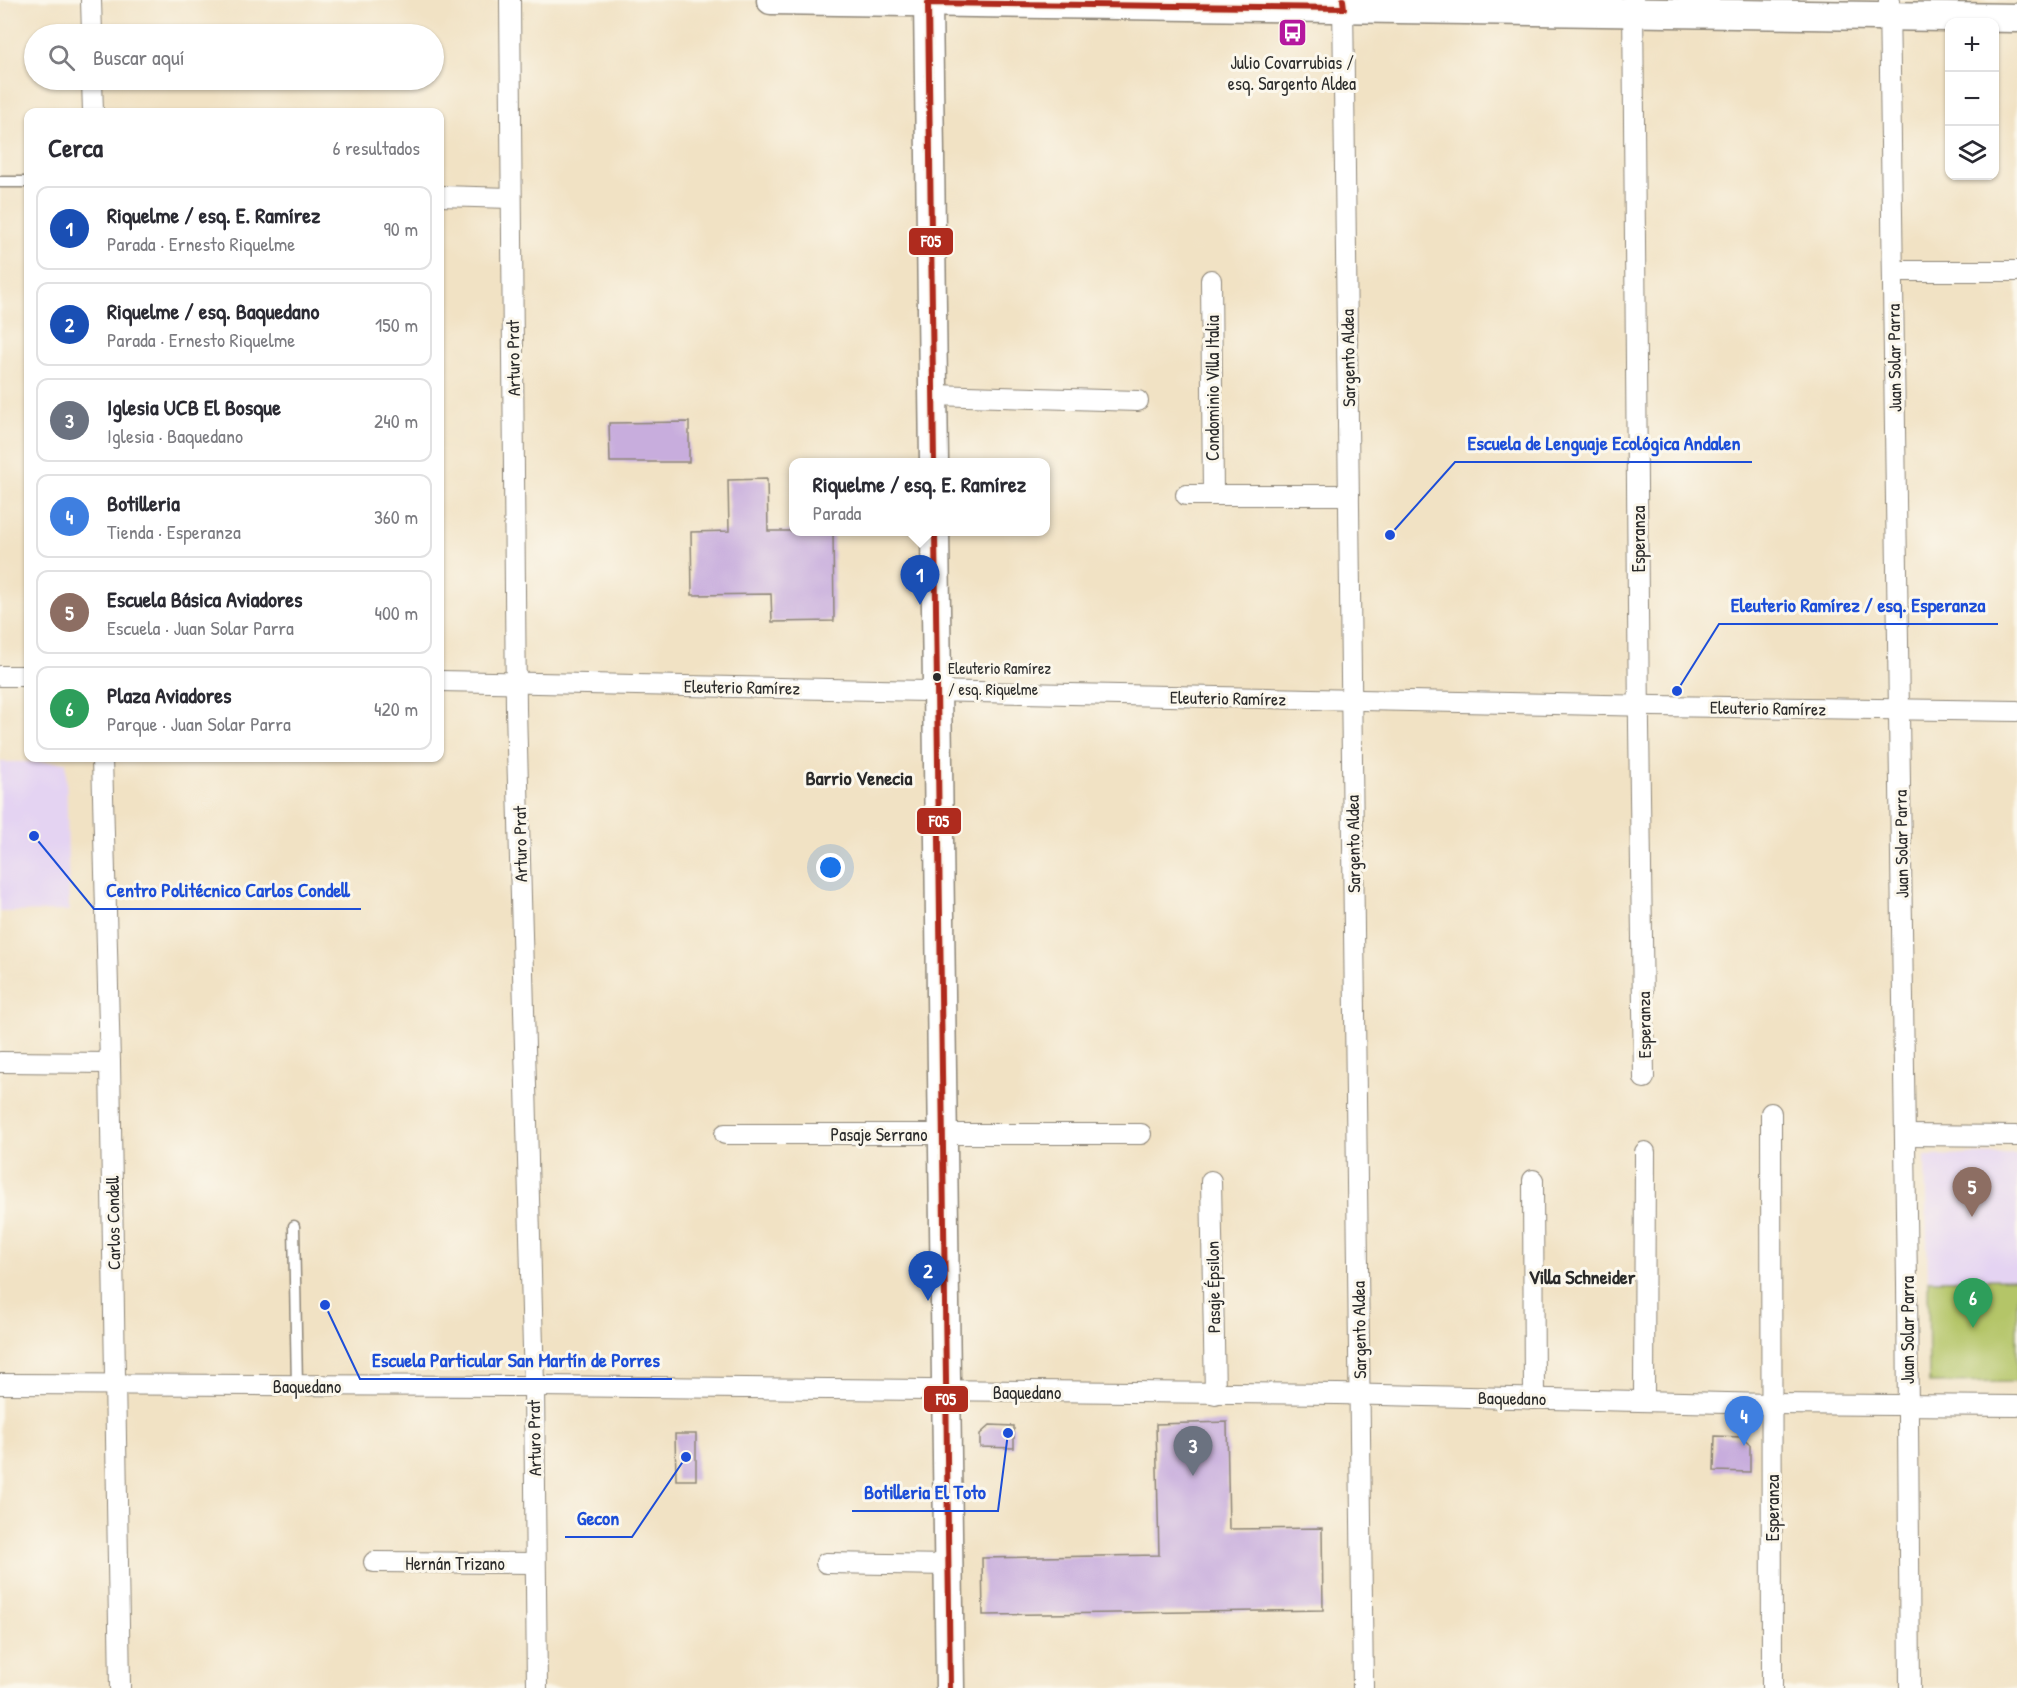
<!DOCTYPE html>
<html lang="es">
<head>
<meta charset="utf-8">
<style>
	:root { --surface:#fff; --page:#f2f2f3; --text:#2b2b33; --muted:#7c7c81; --line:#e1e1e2; --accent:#111827 }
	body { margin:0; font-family:"Patrick Hand",sans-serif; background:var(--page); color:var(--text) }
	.controls { position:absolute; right:18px; top:18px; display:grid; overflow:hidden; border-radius:12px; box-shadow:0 2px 4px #0004 }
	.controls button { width:54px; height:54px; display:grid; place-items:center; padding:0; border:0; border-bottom:2px solid var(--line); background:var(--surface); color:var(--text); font:30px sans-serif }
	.you { position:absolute; left:831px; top:868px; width:21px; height:21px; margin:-15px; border:4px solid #fff; border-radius:50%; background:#1a73e8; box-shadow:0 0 0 9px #1a73e833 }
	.badge { display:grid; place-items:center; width:39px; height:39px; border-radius:50%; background:var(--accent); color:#fff; font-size:20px; font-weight:700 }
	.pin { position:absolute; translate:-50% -50px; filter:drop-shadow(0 2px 3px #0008) }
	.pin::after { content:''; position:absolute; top:32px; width:21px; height:18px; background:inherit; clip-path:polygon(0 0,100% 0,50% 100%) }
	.popup { position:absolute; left:789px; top:458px; width:261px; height:78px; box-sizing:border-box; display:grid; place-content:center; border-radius:12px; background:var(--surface); filter:drop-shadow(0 2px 4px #0005); font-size:20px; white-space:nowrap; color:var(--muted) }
	.popup b { font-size:22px; color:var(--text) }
	.popup::after { content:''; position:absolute; left:50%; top:100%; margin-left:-12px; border:12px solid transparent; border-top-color:var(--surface) }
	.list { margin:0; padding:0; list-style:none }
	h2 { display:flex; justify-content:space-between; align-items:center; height:78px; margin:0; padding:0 24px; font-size:26px }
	h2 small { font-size:20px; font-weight:400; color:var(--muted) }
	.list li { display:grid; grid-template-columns:39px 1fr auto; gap:18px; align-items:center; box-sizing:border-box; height:84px; margin:0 12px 12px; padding:0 12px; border:2px solid var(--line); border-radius:12px }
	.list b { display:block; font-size:22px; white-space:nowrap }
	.list p { margin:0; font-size:20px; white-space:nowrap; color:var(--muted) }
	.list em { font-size:20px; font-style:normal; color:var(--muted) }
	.icon { flex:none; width:33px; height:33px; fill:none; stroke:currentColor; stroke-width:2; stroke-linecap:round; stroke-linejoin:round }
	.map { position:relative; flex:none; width:2017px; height:1688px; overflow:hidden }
	.search { position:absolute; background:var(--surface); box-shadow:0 2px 4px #0004; left:24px; top:24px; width:420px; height:66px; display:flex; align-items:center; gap:15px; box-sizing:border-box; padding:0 21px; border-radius:33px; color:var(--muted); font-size:22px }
	.panel { position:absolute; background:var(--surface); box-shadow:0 2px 4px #0004; left:24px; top:108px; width:420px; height:654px; border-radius:12px }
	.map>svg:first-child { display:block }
	.built { fill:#e4d3f2 }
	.green { fill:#b4c568; stroke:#70784a; stroke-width:1.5 }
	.building { fill:#c8addd }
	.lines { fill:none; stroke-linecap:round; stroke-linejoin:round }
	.lane-casing { stroke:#8e8678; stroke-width:13 }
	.street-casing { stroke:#8e8678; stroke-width:22 }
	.secondary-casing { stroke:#8e8678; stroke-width:31 }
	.lane { stroke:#fff; stroke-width:10 }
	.street { stroke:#fff; stroke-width:20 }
	.secondary { stroke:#fff; stroke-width:28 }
	.bus-1-casing { stroke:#fbf7ec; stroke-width:10 }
	.bus-1 { stroke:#af2b1e; stroke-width:6 }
	.bus-dot { fill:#2b2b2b; stroke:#fbf7ec; stroke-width:2 }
	.labels { text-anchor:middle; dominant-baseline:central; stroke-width:6; stroke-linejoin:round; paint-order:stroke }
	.bus-label { font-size:16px; fill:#2b2b2b; stroke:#fbf7ec; text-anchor:start }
	.poi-label { font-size:18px; fill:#2b2b2b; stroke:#fbf7ec }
	.street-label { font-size:18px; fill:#2b2b2b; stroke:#fbf7ec }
	.neighbourhood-label { font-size:20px; font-weight:bold; fill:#2b2b2b; stroke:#fbf7ec }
	.leader { fill:none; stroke:#1d4ed8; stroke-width:2 }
	.callout-dot { fill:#1d4ed8; stroke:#fbf7ec; stroke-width:2 }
	.callout-label { font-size:20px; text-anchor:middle; font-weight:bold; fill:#1d4ed8; stroke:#fbf7ec; stroke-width:6; stroke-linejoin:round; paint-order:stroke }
	.line-badge { stroke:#fbf7ec; stroke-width:2 }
	.badge-label { font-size:16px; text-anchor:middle; font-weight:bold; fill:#fff }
</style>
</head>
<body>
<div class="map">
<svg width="2017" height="1688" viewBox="0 0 2017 1688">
	<rect width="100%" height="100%" fill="#fbf7ec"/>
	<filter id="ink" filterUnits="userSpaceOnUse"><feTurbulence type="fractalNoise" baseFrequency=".0167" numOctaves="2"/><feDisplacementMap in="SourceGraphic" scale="12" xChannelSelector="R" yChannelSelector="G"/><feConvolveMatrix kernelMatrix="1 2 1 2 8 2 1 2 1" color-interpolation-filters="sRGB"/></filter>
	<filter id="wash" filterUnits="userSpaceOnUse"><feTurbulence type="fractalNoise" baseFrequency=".008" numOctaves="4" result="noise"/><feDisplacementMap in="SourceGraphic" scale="24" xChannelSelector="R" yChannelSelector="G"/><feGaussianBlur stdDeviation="1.35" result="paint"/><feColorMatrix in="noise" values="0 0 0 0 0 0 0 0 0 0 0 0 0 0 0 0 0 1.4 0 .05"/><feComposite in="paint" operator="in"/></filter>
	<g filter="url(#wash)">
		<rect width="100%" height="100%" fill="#f1e2c4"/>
		<g class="built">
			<polygon points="0,762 66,762 69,911 0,912"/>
			<polygon points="2017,1154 2017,1279 1928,1280 1925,1156"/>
		</g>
		<polygon class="green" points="2017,1279 2017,1382 1929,1383 1928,1280"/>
		<g id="blocks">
			<g class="building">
				<polygon points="689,422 689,462 610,462 609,423"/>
				<polygon points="767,479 768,531 833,531 834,621 772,622 771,594 692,595 691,532 729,531 728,480"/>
				<polygon points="1227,1422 1229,1529 1322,1528 1323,1610 983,1615 982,1558 1159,1555 1156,1424"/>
				<polygon points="990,1425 1014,1426 1014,1448 980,1447 980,1434"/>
				<polygon points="675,1434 696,1434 696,1480 676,1480"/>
				<polygon points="1715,1436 1741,1437 1750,1445 1750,1472 1714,1471"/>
			</g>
		</g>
	</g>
	<g filter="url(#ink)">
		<use href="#blocks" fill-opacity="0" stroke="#8e8678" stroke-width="1.5"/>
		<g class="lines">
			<defs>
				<g id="lane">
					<polyline points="0,182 28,182"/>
					<polyline points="294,1226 297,1386"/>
				</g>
				<g id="street">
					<polyline points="91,0 92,34"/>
					<polyline points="510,0 516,709 534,1386 537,1688"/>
					<polyline points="1343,0 1363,1688"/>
					<polyline points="1633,0 1639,726 1644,1078"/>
					<polyline points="1889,0 1907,1284 1910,1688"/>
					<polyline points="92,80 93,112"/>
					<polyline points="440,196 511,198"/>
					<polyline points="1893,271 2017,271"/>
					<polyline points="1211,280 1213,495"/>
					<polyline points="933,395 1138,401"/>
					<polyline points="1186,495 1349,495"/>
					<polyline points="0,676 28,676"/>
					<polyline points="440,681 1654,706 2017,711"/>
					<polyline points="102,758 110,1063 120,1688"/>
					<polyline points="0,1062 110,1063"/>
					<polyline points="1771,1113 1772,1688"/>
					<polyline points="725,1134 1141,1134"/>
					<polyline points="1905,1135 2017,1136"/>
					<polyline points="1533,1180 1534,1399"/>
					<polyline points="1211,1181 1215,1394"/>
					<polyline points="0,1384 534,1386 1338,1394 1771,1404 2017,1406"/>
					<polyline points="1644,1401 1645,1152"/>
					<polyline points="374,1562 535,1563"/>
					<polyline points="826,1563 949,1565"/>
				</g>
				<g id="secondary">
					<polyline points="771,0 2017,18"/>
					<polyline points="928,3 934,462"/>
					<polyline points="935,532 950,1688"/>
				</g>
			</defs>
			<use href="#lane" class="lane-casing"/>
			<use href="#street" class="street-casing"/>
			<use href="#secondary" class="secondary-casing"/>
			<use href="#lane" class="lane"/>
			<use href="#street" class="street"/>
			<use href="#secondary" class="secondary"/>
			<defs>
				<g id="bus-1">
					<polyline points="934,462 928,3 1344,8 1343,0"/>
					<polyline points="935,532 950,1688"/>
				</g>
			</defs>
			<use href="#bus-1" class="bus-1-casing"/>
			<use href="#bus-1" class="bus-1"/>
		</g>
	</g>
	<defs>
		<symbol id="bus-square" viewBox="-11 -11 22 22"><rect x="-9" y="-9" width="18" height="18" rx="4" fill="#b5179e" stroke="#fbf7ec"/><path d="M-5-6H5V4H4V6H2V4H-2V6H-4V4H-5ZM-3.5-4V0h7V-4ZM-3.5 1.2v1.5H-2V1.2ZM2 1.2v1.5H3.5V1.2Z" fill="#fff"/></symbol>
	</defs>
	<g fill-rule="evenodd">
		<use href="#bus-square" x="1276" y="16" width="33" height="33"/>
	</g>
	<circle class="bus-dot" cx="937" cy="677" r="5"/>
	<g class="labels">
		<g class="bus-label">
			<text x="948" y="668">Eleuterio Ramírez<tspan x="948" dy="21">/ esq. Riquelme</tspan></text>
		</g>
		<g class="poi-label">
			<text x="1292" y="62">Julio Covarrubias /<tspan x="1292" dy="21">esq. Sargento Aldea</tspan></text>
		</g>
		<g class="street-label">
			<text transform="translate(513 358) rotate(-91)">Arturo Prat</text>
			<text transform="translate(1348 358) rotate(-91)">Sargento Aldea</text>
			<text transform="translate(1894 358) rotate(-91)">Juan Solar Parra</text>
			<text transform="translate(1212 388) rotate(-90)">Condominio Villa Italia</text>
			<text transform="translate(1638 539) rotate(-90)">Esperanza</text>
			<text transform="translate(742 687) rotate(1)">Eleuterio Ramírez</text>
			<text transform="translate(1228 698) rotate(1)">Eleuterio Ramírez</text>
			<text transform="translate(1768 708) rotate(1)">Eleuterio Ramírez</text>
			<text transform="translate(520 844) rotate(-91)">Arturo Prat</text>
			<text transform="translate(1353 844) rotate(-91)">Sargento Aldea</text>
			<text transform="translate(1901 844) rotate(-91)">Juan Solar Parra</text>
			<text transform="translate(1644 1025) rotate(-91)">Esperanza</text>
			<text x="879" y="1134">Pasaje Serrano</text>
			<text transform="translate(113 1223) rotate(-91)">Carlos Condell</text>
			<text transform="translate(1213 1287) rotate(-91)">Pasaje Épsilon</text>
			<text transform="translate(1359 1330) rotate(-91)">Sargento Aldea</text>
			<text transform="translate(1907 1330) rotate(-90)">Juan Solar Parra</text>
			<text x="307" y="1386">Baquedano</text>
			<text x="1027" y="1392">Baquedano</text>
			<text transform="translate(1512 1398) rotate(1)">Baquedano</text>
			<text transform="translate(534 1438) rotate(-91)">Arturo Prat</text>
			<text transform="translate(1772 1508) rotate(-90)">Esperanza</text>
			<text x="455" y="1563">Hernán Trizano</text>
		</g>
		<g class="neighbourhood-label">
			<text x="859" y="777">Barrio Venecia</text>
			<text x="1582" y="1276">Villa Schneider</text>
		</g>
	</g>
	<path class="leader" d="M1390 535L1455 462H1752M1677 691L1719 624H1998M34 836L94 909H361M325 1305L360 1379H672M1008 1433L998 1511H852M686 1457L632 1537H565"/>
	<g class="callout-dot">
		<circle cx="1390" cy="535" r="6"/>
		<circle cx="1677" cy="691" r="6"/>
		<circle cx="34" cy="836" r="6"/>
		<circle cx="325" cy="1305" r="6"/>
		<circle cx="1008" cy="1433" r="6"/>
		<circle cx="686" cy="1457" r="6"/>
	</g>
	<g class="callout-label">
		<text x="1604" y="450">Escuela de Lenguaje Ecológica Andalen</text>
		<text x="1858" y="612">Eleuterio Ramírez / esq. Esperanza</text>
		<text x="228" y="897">Centro Politécnico Carlos Condell</text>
		<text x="516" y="1367">Escuela Particular San Martín de Porres</text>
		<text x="925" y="1499">Botilleria El Toto</text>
		<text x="598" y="1525">Gecon</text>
	</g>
	<g class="line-badge">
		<rect x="908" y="227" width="46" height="29" rx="6" fill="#af2b1e"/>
		<rect x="916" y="807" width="46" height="28" rx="6" fill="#af2b1e"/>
		<rect x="923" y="1385" width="46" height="28" rx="6" fill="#af2b1e"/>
	</g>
	<g class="badge-label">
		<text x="931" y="247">F05</text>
		<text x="939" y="827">F05</text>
		<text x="946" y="1405">F05</text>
	</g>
</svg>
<div class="controls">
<button>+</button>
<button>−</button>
<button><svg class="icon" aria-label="layers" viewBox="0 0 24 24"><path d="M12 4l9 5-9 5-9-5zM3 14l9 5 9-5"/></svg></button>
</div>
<div class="you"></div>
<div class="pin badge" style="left:920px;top:605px;background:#1a4fb4">1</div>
<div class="popup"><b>Riquelme / esq. E. Ramírez</b>Parada</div>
<div class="pin badge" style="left:928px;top:1301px;background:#1a4fb4">2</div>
<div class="pin badge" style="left:1193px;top:1476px;background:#6b7280">3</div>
<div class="pin badge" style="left:1744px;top:1446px;background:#3f7fe0">4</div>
<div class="pin badge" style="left:1972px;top:1217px;background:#8d6e63">5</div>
<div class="pin badge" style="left:1973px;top:1328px;background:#2e9e5b">6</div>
<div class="search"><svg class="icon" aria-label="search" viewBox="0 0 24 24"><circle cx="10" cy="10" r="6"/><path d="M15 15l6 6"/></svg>Buscar aquí</div>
<section class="panel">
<h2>Cerca<small>6 resultados</small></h2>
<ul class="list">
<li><span class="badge" style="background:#1a4fb4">1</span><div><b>Riquelme / esq. E. Ramírez</b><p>Parada · Ernesto Riquelme</p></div><em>90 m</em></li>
<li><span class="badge" style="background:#1a4fb4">2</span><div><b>Riquelme / esq. Baquedano</b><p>Parada · Ernesto Riquelme</p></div><em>150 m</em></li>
<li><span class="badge" style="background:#6b7280">3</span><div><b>Iglesia UCB El Bosque</b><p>Iglesia · Baquedano</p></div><em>240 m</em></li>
<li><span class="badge" style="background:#3f7fe0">4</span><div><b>Botilleria</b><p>Tienda · Esperanza</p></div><em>360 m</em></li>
<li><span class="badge" style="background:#8d6e63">5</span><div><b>Escuela Básica Aviadores</b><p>Escuela · Juan Solar Parra</p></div><em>400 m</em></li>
<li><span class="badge" style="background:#2e9e5b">6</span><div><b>Plaza Aviadores</b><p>Parque · Juan Solar Parra</p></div><em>420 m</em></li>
</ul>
</section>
</div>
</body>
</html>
